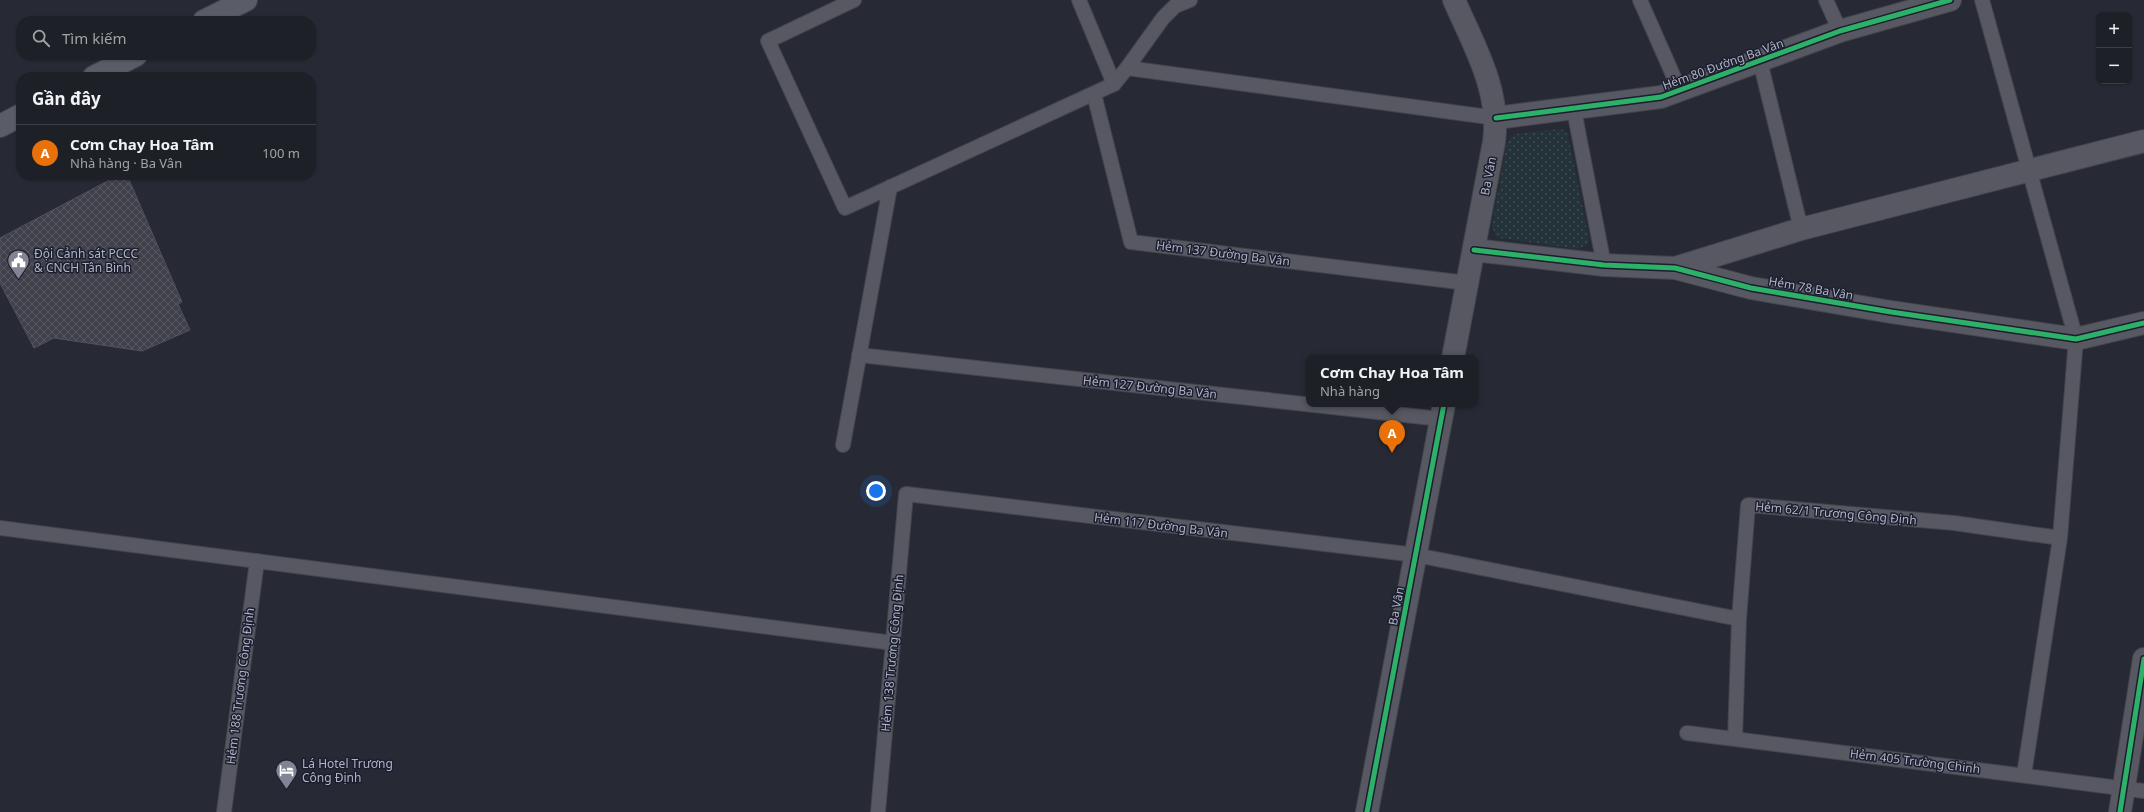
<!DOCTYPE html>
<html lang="vi">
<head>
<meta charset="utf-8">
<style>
	:root { --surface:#1d2027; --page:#25282f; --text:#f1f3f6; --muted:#a0a3a7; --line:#3b3e44; --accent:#db2777 }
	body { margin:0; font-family:"Noto Sans",sans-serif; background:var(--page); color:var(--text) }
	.controls { position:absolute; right:12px; top:12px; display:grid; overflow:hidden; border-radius:8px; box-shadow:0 1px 3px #0004 }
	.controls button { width:36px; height:36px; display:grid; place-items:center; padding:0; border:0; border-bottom:1px solid var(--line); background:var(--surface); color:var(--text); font:20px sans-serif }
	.you { position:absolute; left:876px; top:491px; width:14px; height:14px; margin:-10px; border:3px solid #fff; border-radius:50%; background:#1a73e8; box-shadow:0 0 0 6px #1a73e833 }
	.badge { display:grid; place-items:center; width:26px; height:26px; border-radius:50%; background:var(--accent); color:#fff; font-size:13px; font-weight:700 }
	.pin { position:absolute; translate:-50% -33px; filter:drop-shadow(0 1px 2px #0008) }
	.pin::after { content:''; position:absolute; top:21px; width:14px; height:12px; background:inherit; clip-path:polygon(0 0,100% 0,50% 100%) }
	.popup { position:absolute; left:1306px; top:355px; width:172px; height:52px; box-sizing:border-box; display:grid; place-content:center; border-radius:8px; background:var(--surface); filter:drop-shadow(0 1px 3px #0005); font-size:13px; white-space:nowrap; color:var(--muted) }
	.popup b { font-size:15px; color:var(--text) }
	.popup::after { content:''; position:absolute; left:50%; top:100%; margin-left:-8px; border:8px solid transparent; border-top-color:var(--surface) }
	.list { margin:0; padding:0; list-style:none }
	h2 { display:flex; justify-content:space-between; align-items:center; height:52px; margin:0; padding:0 16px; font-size:17px }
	h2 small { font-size:13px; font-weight:400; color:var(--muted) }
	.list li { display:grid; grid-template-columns:26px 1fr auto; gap:12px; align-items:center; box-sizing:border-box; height:56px; padding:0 16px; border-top:1px solid var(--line) }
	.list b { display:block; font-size:15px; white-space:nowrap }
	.list p { margin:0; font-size:13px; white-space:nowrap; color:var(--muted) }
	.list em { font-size:13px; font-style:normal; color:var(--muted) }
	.icon { flex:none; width:22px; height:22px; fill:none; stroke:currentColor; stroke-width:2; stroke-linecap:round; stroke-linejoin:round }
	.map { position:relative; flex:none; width:2144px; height:812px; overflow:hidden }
	.search { position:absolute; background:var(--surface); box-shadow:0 1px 3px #0004; left:16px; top:16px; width:300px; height:44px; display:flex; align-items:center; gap:10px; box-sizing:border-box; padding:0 14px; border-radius:16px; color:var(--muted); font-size:15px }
	.panel { position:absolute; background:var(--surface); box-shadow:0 1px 3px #0004; left:16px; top:72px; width:300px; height:108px; border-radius:16px }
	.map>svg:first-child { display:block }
	.grass { fill:url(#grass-dots) }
	.building { fill:url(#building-cross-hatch); stroke:#4f515c }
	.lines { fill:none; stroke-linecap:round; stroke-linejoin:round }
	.lane-casing { stroke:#43454d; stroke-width:16 }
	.street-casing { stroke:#43454d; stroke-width:24 }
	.secondary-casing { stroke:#43454d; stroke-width:24 }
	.lane { stroke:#575862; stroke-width:14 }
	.street { stroke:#575862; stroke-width:22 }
	.secondary { stroke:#5a5d67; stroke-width:22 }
	.cycleway-casing { stroke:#1b1e2e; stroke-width:8 }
	.cycleway { stroke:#2db169; stroke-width:5 }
	.labels { text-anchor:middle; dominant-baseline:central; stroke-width:3; stroke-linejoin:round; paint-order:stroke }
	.street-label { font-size:12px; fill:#b0b4c6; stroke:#1b1e2e }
	.poi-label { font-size:12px; fill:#b0b4c6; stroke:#1b1e2e; text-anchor:start }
</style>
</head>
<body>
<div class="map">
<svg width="2144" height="812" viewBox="0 0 2144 812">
	<defs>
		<pattern id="grass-dots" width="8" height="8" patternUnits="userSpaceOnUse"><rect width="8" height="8" fill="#243239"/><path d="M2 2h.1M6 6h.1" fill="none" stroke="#414d54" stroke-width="1.8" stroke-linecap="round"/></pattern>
		<pattern id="building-cross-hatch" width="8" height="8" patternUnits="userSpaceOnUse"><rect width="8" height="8" fill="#3f404a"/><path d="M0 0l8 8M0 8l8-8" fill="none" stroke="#585963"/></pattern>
	</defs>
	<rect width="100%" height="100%" fill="#272a34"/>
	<polygon class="grass" points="1558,129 1564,130 1568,135 1589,239 1588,244 1578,249 1499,238 1496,236 1492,227 1507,142 1515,134"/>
	<polygon class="building" points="119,175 127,175 182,302 178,304 190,330 142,351 54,338 34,348 0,283 0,238"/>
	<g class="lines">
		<defs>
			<g id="lane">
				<polyline points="854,0 768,41 845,208 1114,84 1127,68 1496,118"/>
				<polyline points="1079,0 1114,84"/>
				<polyline points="1640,0 1680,91"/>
				<polyline points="1826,0 1840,31"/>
				<polyline points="1982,0 2076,339 2060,538 2024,775"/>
				<polyline points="1760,61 1801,229"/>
				<polyline points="1127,68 1163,18 1175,6 1190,0"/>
				<polyline points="1094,94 1131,242 1467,283"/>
				<polyline points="1574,110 1604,265"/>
				<polyline points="859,355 1441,419"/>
				<polyline points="843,445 890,187"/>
				<polyline points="0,528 893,643"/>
				<polyline points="1687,733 2144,791"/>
				<polyline points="1735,739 1739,619 1748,505 1954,523 2060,538"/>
				<polyline points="224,812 257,561"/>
				<polyline points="878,812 906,494 1416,555 1739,619"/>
			</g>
			<g id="street">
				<polyline points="1496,118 1661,97 1840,31 1950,0"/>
				<polyline points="1474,250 1604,265 1675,268 1751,288 1891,312 2076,339 2144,323"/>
				<polyline points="1675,268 1801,229 2144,141"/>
				<path d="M1453 358 1494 142C1501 91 1474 46 1454 0"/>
				<polyline points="1367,812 1444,404"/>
				<polyline points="2120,812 2144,659"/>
			</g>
			<g id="secondary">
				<polyline points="204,21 246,0"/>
				<polyline points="94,77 136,55"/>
				<polyline points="0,126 21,115"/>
			</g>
		</defs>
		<use href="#lane" class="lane-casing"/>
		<use href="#street" class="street-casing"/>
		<use href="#secondary" class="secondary-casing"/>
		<use href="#lane" class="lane"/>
		<use href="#street" class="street"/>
		<use href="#secondary" class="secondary"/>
		<defs>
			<g id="cycleway">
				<polyline points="1496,118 1661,97 1840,31 1950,0"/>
				<polyline points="1474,250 1604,265 1675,268 1751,288 1891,312 2076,339 2144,323"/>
				<polyline points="1367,812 1444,404"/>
				<polyline points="2120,812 2144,659"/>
			</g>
		</defs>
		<use href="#cycleway" class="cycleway-casing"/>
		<use href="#cycleway" class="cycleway"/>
	</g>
	<defs>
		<symbol id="civic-pin" viewBox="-11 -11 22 30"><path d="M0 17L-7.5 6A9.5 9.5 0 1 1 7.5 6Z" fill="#808493" stroke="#1b1e2e"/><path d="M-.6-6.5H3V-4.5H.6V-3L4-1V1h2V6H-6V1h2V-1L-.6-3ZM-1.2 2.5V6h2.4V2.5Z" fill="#fff"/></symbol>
		<symbol id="hotel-pin" viewBox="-11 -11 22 30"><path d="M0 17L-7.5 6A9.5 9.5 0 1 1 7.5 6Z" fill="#808493" stroke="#1b1e2e"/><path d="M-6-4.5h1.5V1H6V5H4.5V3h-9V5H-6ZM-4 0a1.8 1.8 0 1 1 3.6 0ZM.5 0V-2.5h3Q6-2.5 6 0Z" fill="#fff"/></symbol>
	</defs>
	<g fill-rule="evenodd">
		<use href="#civic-pin" x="6" y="248" width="25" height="34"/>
		<use href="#hotel-pin" x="274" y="758" width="25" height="34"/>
	</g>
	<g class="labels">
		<g class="street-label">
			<text transform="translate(1723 64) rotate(-20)">Hẻm 80 Đường Ba Vân</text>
			<text transform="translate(1488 176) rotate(-79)">Ba Vân</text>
			<text transform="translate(1223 253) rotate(7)">Hẻm 137 Đường Ba Vân</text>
			<text transform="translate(1811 288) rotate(10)">Hẻm 78 Ba Vân</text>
			<text transform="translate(1150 387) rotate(6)">Hẻm 127 Đường Ba Vân</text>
			<text transform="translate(1836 513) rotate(5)">Hẻm 62/1 Trương Công Định</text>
			<text transform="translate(1161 525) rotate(7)">Hẻm 117 Đường Ba Vân</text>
			<text transform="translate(1396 606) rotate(-79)">Ba Vân</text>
			<text transform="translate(892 653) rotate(-85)">Hẻm 138 Trương Công Định</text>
			<text transform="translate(240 686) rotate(-83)">Hẻm 188 Trương Công Định</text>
			<text transform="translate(1915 761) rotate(7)">Hẻm 405 Trường Chinh</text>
		</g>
		<g class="poi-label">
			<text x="34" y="253">Đội Cảnh sát PCCC<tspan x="34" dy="14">&amp; CNCH Tân Bình</tspan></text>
			<text x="302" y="763">Lá Hotel Trương<tspan x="302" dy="14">Công Định</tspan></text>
		</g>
	</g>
</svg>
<div class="controls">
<button>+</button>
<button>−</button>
</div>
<div class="you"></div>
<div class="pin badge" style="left:1392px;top:453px;background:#e8710a">A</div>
<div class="popup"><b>Cơm Chay Hoa Tâm</b>Nhà hàng</div>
<div class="search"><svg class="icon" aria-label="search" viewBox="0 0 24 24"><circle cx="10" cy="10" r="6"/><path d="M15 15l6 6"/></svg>Tìm kiếm</div>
<section class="panel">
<h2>Gần đây<small></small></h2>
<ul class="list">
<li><span class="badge" style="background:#e8710a">A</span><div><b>Cơm Chay Hoa Tâm</b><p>Nhà hàng · Ba Vân</p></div><em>100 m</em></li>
</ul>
</section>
</div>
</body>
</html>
